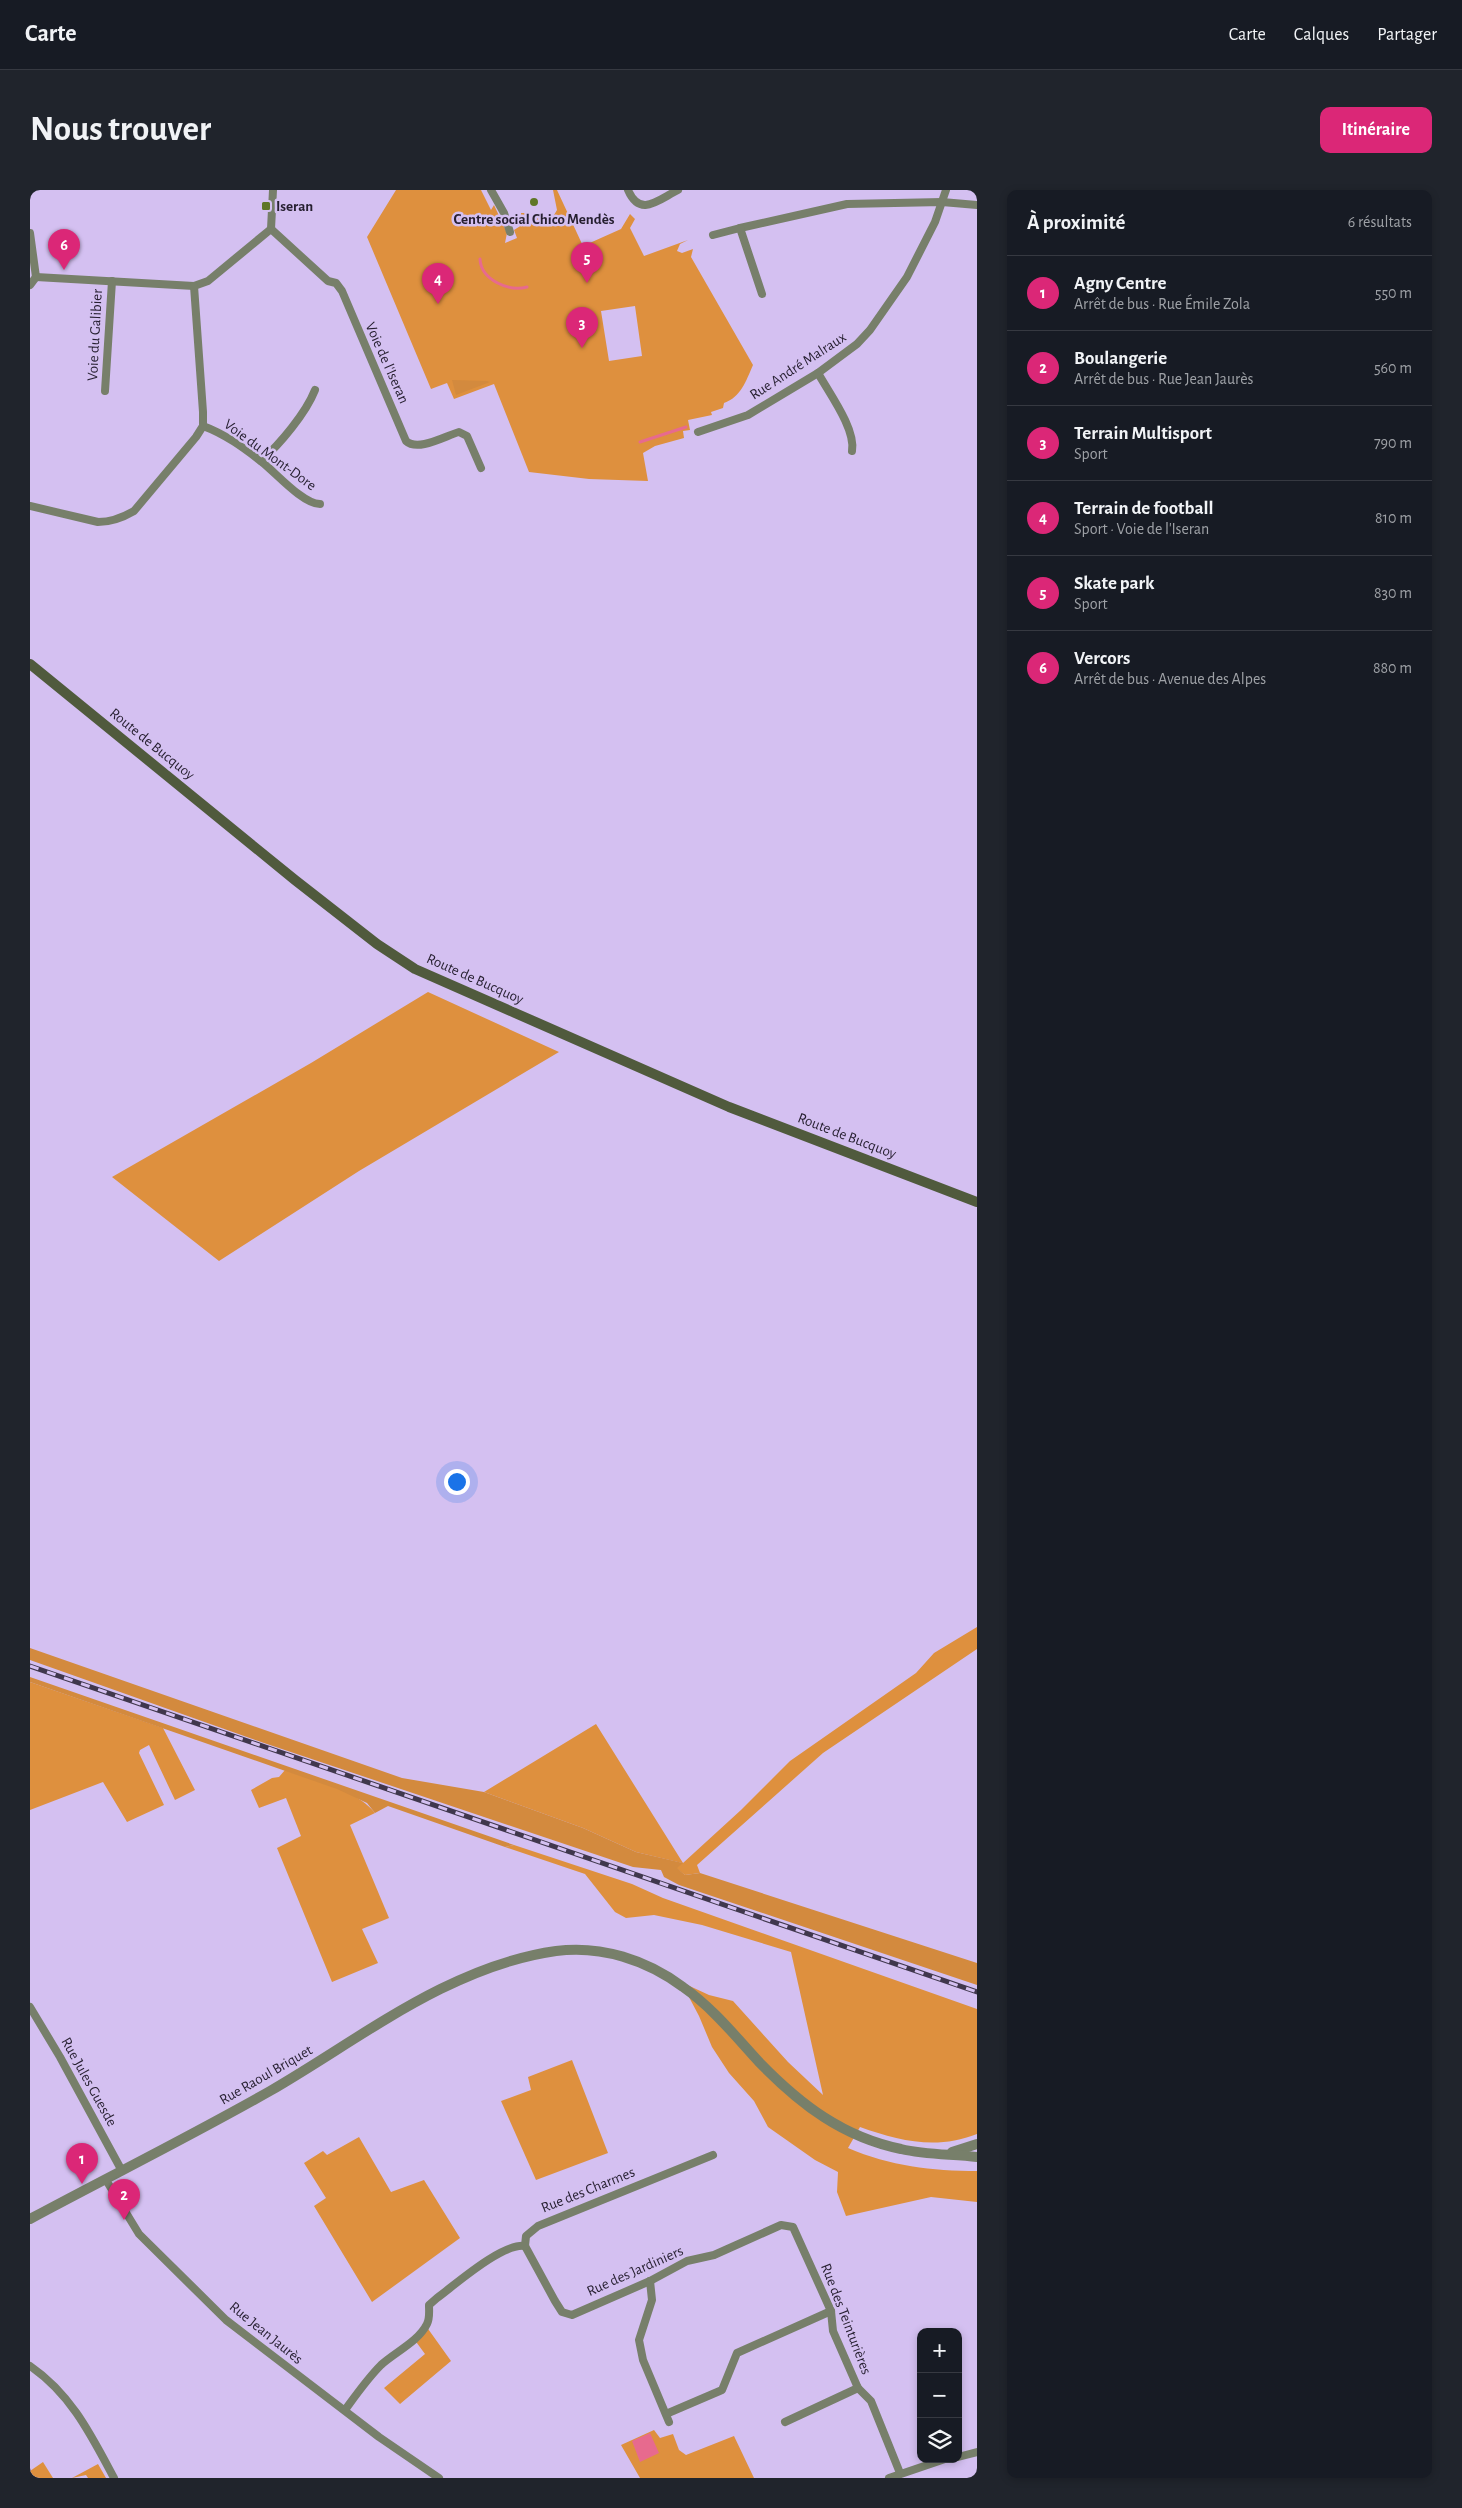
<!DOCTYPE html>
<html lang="fr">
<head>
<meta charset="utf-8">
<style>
	:root { --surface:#171b24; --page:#20242c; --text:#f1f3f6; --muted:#9ea1a6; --line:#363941; --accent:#db2777 }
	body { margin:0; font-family:"Alegreya Sans",sans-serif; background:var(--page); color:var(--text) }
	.controls { position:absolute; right:15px; bottom:15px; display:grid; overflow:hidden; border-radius:10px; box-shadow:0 2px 8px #0003 }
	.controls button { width:45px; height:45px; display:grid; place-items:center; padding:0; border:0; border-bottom:1px solid var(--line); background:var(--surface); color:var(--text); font:25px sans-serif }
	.you { position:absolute; left:426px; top:1291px; width:18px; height:18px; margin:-12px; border:4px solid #fff; border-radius:50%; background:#1a73e8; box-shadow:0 0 0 8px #1a73e833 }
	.badge { display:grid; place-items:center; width:32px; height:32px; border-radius:50%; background:var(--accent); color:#fff; font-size:16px; font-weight:700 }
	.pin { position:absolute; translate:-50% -41px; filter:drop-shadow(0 1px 2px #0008) }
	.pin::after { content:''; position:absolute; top:26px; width:18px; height:15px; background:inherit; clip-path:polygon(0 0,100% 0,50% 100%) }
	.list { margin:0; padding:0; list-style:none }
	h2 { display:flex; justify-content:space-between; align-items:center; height:65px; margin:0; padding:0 20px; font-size:21px }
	h2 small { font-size:16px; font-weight:400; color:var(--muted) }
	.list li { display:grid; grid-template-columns:32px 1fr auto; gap:15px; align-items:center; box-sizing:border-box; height:75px; padding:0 20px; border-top:1px solid var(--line) }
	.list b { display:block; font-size:19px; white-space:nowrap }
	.list p { margin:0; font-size:16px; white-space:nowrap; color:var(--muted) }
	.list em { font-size:16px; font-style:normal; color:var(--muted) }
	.icon { flex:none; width:28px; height:28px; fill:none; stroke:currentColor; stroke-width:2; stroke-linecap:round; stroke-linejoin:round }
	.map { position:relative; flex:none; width:947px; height:2288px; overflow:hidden; border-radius:10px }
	header { display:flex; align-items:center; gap:30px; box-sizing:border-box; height:70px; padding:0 25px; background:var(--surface); border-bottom:1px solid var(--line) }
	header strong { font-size:24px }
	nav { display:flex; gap:28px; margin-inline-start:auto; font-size:18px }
	.intro { display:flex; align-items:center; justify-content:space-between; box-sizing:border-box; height:120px; padding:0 30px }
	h1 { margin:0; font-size:35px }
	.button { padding:12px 22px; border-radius:10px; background:var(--accent); color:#fff; font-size:18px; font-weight:700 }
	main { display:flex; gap:30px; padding:0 30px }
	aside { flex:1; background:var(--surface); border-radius:10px; box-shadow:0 2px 8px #0003 }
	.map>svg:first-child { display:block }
	.green { fill:#de903e; fill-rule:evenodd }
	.forest { fill:#d38a3e }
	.water { fill:#e76a8e }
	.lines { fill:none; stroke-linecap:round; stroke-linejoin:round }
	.stream { stroke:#e76a8e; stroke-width:3 }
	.minor { stroke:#777f6a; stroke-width:8 }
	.tertiary { stroke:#777f6a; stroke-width:10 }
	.secondary { stroke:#505a3d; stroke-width:10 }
	.rail-casing { stroke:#40374d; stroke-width:5 }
	.rail { stroke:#d4c0f1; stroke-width:3; stroke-dasharray:9; stroke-linecap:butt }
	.poi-dot { fill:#5f7627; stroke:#d4c0f1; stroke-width:2 }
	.labels { text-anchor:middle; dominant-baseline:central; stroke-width:5; stroke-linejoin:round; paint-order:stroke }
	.poi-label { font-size:15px; font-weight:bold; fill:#261f30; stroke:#d4c0f1; text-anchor:start }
	.street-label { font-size:15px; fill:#261f30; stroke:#d4c0f1 }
</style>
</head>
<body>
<header>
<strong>Carte</strong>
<nav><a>Carte</a><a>Calques</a><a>Partager</a></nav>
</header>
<div class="intro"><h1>Nous trouver</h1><a class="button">Itinéraire</a></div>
<main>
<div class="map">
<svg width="947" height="2288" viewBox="0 0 947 2288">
	<rect width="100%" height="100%" fill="#d4c0f1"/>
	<g class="green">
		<path d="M366 0H451L461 20 464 15 477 43 475 53 487 48 484 40 492 35 491 23H496L503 29 524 25 527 20 523 0H527L553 56 591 39 600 24 605 29 600 38 614 66 658 50 650 54 647 61 652 63 663 59 661 67 723 175C716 191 711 207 694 213L693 218 681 222 682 225 658 230 660 240 653 241 654 248 625 256 613 263 618 291 559 289 499 282 464 194 424 209 417 193 401 199 337 47ZM605 116 612 166 579 171 571 121Z"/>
		<polygon points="398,802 529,862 329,981 189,1071 82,987 281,873"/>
		<polygon points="947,1437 947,1459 793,1563 667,1675 670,1683 655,1685 646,1678 652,1673 606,1662 553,1638 454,1602 566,1534 653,1673 711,1620 760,1571 886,1483 904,1463"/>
		<polygon points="0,1492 133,1538 165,1600 145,1610 119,1555 110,1560 109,1563 134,1615 97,1632 73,1592 0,1620"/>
		<path d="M255 1580C283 1591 325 1598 345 1623L320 1635 359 1728 332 1739 348 1773 302 1792 247 1658 271 1646 256 1608 229 1618 221 1600 242 1588 249 1587Z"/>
		<path d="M484 1655 602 1694 633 1708 947 1819V1944C907 1960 869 1951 830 1937L818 1958C860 1976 902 1981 947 1981V2012L901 2007 816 2026 807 2002 808 1982 785 1970 738 1937 724 1911 699 1883 682 1857 669 1826 651 1792 679 1805 703 1811 758 1872 793 1905 761 1762 672 1735 624 1725 596 1728 585 1722 555 1684 475 1657Z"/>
		<polygon points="542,1870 578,1963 506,1990 471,1911 501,1900 498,1887"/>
		<polygon points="329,1947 361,2002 394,1990 430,2048 342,2112 284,2016 296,2008 274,1973 293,1961 297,1965"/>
		<polygon points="396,2136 421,2171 370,2214 354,2198 395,2164 384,2149"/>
		<polygon points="624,2240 630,2248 643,2244 649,2260 656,2265 704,2246 724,2288 610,2288 591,2255"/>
		<polygon points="13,2272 23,2288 0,2288 0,2281"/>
		<polygon points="68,2274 76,2288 58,2288 56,2285 42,2288"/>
	</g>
	<g class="forest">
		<polygon points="422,190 457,191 460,192 426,205"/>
		<polygon points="0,1458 372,1588 454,1602 553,1638 606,1662 653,1673 647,1678 655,1685 670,1683 947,1773 947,1795 649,1695 634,1687 631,1680 603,1677 234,1553 0,1470"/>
		<polygon points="0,1487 484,1655 475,1657 358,1616 345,1623 337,1613 307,1599 0,1492"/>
	</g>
	<polygon class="water" points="620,2243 629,2263 610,2272 602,2251"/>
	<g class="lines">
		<g class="stream">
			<path d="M450 69C451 90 479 102 497 97"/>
			<polyline points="610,252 656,237"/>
		</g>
		<g class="minor">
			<polyline points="461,0 474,23 480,42"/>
			<path d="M598 0C610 28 628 10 648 0"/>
			<polyline points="710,38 817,14 912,12 947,15"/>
			<path d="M241 39 298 91 306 93 312 101 376 251C388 262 415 246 429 242L437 246 451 278"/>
			<polyline points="0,43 6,87"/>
			<polyline points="683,45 710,38 732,104"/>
			<polyline points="6,87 164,96 178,91 241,39 243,0"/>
			<polyline points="0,95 6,87"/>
			<path d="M788 183C799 203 826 239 822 261"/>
			<polyline points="75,201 82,91"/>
			<path d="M173 236C195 244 214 258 232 272 246 283 273 314 290 314"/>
			<polyline points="668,242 718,225 788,183 827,154 840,140 877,87 905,32 916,0"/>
			<path d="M231 271C250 254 276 223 285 200"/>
			<path d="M0 316 68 332C81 332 92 328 104 321L166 247 173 236V222L164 96"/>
			<polyline points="0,1817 30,1867 92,1981"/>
			<polyline points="76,1990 109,2044 196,2130 349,2247 409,2288"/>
			<polyline points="495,2056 525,2111 532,2122 542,2125 620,2091 657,2071 684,2065 751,2035 763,2037 801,2121 803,2141 828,2198 841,2211 870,2283"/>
			<polyline points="495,2056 496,2046 508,2036 683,1965"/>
			<polyline points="620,2091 622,2110 609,2150 613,2170 639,2232"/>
			<path d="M0 2176C41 2204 61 2245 84 2288"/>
			<path d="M315 2220C326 2205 337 2189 351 2175 365 2162 388 2152 397 2134 400 2128 399 2122 399 2115L407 2108C426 2094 472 2053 495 2056"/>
			<polyline points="636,2224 692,2200 707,2163 801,2121"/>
			<polyline points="755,2232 828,2198"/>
			<polyline points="928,2267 947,2262"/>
			<polyline points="859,2288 915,2269"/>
		</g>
		<g class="tertiary">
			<polyline points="922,1962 947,1954"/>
			<path d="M0 2029C80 1986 161 1946 240 1901 330 1849 419 1776 526 1761 571 1755 617 1770 653 1797 683 1818 706 1847 730 1873 771 1915 813 1947 871 1959 896 1965 922 1964 947 1967"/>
		</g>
		<polyline class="secondary" points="0,474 265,690 347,754 385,779 699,917 947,1012"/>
		<defs>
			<polyline id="rail" points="0,1476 947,1802"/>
		</defs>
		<use href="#rail" class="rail-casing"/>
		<use href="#rail" class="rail"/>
	</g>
	<g class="poi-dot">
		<circle cx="504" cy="12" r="5"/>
		<rect x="231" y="11" width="10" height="10" rx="2.5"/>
	</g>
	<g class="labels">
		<g class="poi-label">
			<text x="246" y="16">Iseran</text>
			<text x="504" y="29" text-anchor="middle">Centre social Chico Mendès</text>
		</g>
		<g class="street-label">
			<text transform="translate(65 145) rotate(-87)">Voie du Galibier</text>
			<text transform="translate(357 173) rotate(66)">Voie de l'Iseran</text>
			<text transform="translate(768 176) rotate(-33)">Rue André Malraux</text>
			<text transform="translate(240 265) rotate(36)">Voie du Mont-Dore</text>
			<text transform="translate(122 554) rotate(39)">Route de Bucquoy</text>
			<text transform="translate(445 789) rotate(24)">Route de Bucquoy</text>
			<text transform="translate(817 946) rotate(21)">Route de Bucquoy</text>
			<text transform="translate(236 1885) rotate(-30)">Rue Raoul Briquet</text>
			<text transform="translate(59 1892) rotate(61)">Rue Jules Guesde</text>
			<text transform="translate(558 2000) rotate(-22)">Rue des Charmes</text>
			<text transform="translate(605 2081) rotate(-24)">Rue des Jardiniers</text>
			<text transform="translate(816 2129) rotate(69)">Rue des Teinturières</text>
			<text transform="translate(236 2143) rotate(39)">Rue Jean Jaurès</text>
		</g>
	</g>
</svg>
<div class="controls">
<button>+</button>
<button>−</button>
<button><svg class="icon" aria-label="layers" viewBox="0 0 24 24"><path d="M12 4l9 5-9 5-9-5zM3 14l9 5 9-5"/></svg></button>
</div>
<div class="you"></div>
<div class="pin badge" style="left:52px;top:1994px">1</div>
<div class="pin badge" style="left:94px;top:2030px">2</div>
<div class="pin badge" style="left:552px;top:158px">3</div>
<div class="pin badge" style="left:408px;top:114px">4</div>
<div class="pin badge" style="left:557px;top:93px">5</div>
<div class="pin badge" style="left:34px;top:80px">6</div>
</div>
<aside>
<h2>À proximité<small>6 résultats</small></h2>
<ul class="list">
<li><span class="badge">1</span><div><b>Agny Centre</b><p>Arrêt de bus · Rue Émile Zola</p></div><em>550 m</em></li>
<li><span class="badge">2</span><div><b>Boulangerie</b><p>Arrêt de bus · Rue Jean Jaurès</p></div><em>560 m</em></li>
<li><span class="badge">3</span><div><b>Terrain Multisport</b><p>Sport</p></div><em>790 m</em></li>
<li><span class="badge">4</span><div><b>Terrain de football</b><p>Sport · Voie de l'Iseran</p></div><em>810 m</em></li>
<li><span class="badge">5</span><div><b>Skate park</b><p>Sport</p></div><em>830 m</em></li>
<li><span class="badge">6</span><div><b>Vercors</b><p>Arrêt de bus · Avenue des Alpes</p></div><em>880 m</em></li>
</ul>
</aside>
</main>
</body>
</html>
